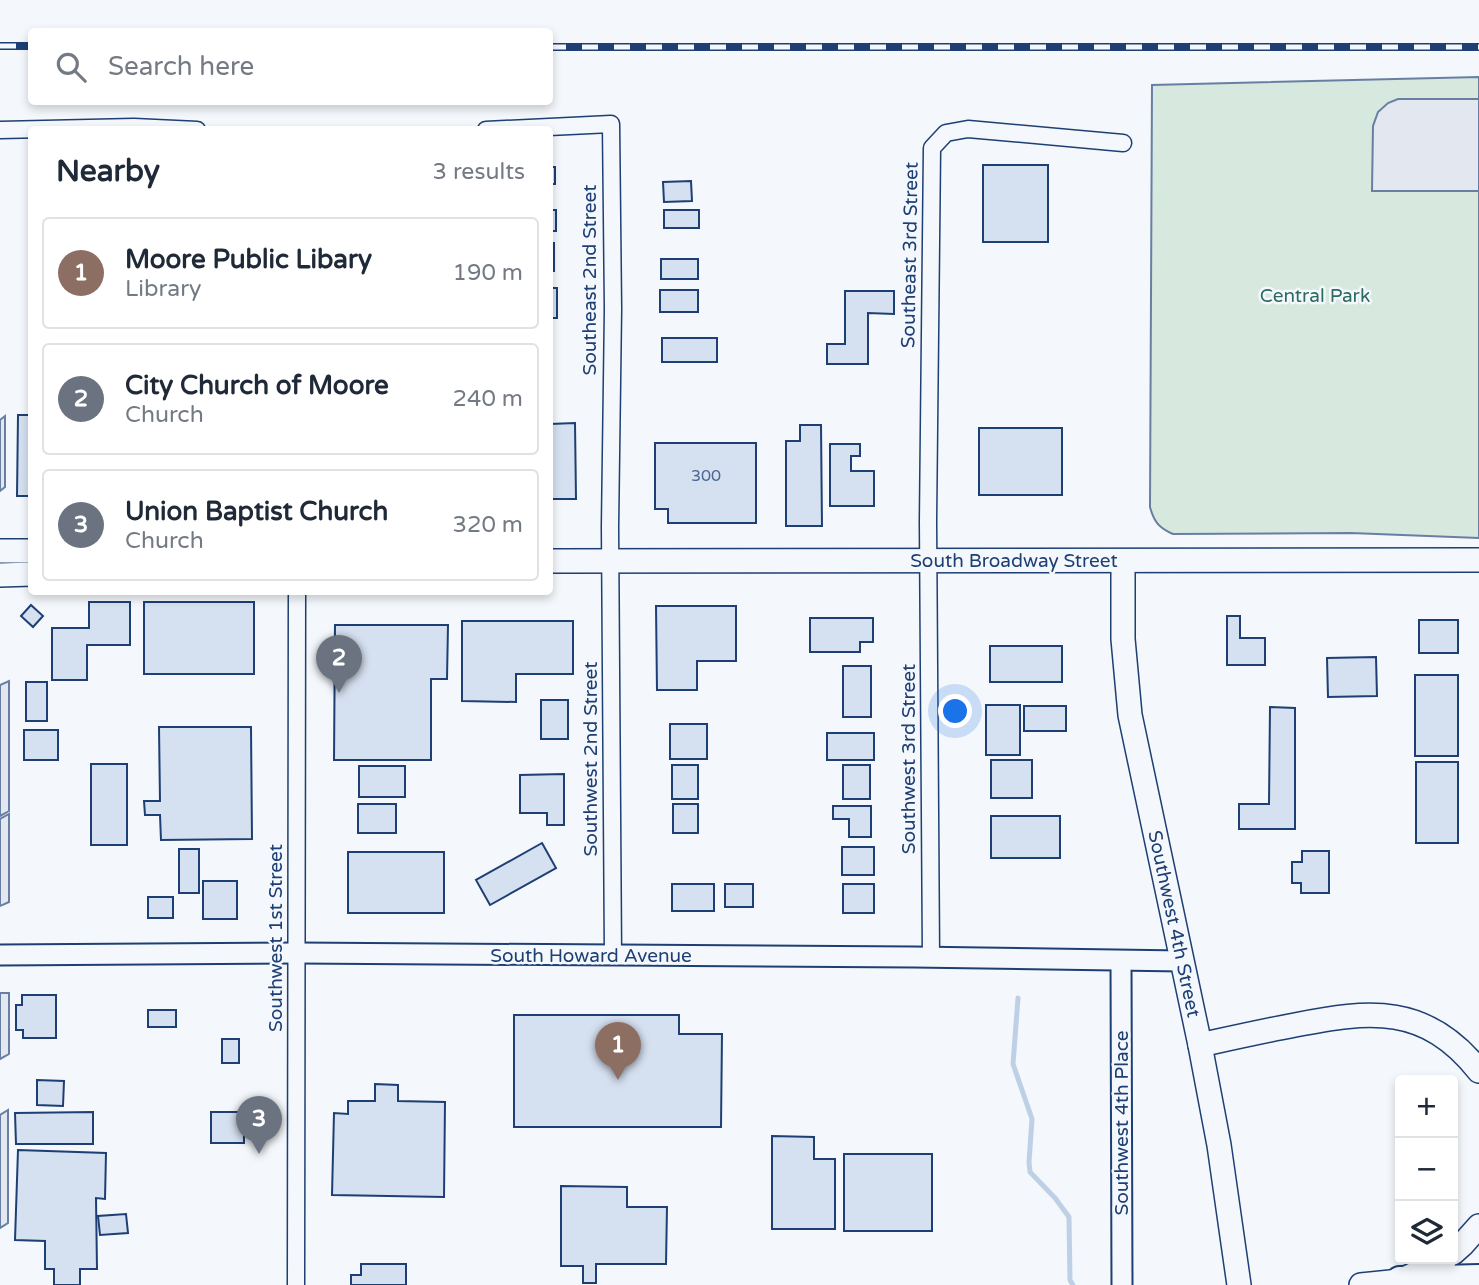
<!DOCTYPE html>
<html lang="en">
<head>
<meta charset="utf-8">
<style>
	:root { --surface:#fff; --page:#f6f6f7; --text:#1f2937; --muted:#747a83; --line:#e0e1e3; --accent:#c62828 }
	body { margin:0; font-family:"Varela Round",sans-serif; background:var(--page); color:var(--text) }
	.controls { position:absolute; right:21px; bottom:21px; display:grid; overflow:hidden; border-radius:7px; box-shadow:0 4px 10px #0003 }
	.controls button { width:63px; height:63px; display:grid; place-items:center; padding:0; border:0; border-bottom:2px solid var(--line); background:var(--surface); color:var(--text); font:35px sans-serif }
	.you { position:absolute; left:956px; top:712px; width:24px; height:24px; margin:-18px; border:5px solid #fff; border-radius:50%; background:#1a73e8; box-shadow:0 0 0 10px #1a73e833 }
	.badge { display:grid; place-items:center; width:46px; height:46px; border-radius:50%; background:var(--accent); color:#fff; font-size:23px; font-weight:700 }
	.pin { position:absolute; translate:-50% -58px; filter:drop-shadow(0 2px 4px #0008) }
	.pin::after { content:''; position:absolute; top:37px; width:24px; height:21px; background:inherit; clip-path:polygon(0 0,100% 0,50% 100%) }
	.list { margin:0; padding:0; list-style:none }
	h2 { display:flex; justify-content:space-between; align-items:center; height:91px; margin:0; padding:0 28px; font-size:30px }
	h2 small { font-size:23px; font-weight:400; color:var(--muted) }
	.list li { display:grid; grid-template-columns:46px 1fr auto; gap:21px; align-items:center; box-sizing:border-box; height:112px; margin:0 14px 14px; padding:0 14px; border:2px solid var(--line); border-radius:7px }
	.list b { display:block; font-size:26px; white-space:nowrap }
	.list p { margin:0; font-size:23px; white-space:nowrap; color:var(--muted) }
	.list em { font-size:23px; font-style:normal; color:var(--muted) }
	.icon { flex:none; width:38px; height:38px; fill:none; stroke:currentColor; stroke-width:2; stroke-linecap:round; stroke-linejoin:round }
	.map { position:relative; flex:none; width:1479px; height:1285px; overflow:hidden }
	.search { position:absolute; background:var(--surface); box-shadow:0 4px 10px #0003; left:28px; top:28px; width:525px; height:77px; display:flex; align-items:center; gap:18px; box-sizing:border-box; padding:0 24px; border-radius:7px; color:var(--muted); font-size:26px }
	.panel { position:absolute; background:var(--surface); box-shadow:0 4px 10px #0003; left:28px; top:126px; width:525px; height:469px; border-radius:7px }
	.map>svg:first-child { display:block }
	.green { fill:#d7e8df; stroke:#687fa3; stroke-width:2 }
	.parking { fill:#e3e8f0; stroke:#687fa3; stroke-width:2 }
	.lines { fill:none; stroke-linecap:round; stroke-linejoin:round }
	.stream { stroke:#bed0e5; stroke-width:5 }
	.building { fill:#d5e0f0; stroke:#1d3f73; stroke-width:2 }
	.minor-casing { stroke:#1d3f73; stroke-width:19 }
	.tertiary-casing { stroke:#1d3f73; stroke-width:23 }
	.secondary-casing { stroke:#1d3f73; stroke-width:26 }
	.motorway-casing { stroke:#1d3f73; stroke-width:32 }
	.minor { stroke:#f4f7fb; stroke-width:16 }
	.tertiary { stroke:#f4f7fb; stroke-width:19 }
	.secondary { stroke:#f4f7fb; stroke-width:23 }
	.motorway { stroke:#f4f7fb; stroke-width:28 }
	.rail-casing { stroke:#1d3f73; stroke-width:8 }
	.rail { stroke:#f4f7fb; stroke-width:5; stroke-dasharray:16; stroke-linecap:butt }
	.labels { text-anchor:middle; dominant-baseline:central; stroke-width:5; stroke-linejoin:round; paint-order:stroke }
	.number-label { font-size:16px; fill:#4b6792 }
	.street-label { font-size:19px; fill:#1d3f73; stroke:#f4f7fb }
	.park-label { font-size:19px; fill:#2c6c60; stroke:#f4f7fb }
</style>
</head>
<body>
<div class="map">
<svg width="1479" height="1285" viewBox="0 0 1479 1285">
	<rect width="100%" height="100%" fill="#f4f7fb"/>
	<path class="green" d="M1479 77V538L1351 533 1173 534C1159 528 1154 522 1150 507L1152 85Z"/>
	<g class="parking">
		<polygon points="1398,99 1479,99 1479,191 1372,191 1373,126 1378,112 1388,103"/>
		<polygon points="5,416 5,487 0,491 0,420"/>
		<polygon points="9,681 9,811 0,816 0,685"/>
		<polygon points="9,814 9,902 0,906 0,819"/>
		<polygon points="0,993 9,993 9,1054 0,1059"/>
		<polygon points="8,1110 8,1223 0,1228 0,1115"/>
	</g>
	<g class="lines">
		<polyline class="stream" points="1018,998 1013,1064 1032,1119 1029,1162 1030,1172 1055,1198 1069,1217 1070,1280 1073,1285"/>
	</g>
	<g class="building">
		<rect x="983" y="165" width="65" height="77"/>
		<rect x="550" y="167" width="5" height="17"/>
		<polygon points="691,181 692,201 664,202 663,182"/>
		<rect x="550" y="210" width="6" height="21"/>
		<rect x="664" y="210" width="35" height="18"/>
		<rect x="550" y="243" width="4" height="28"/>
		<rect x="661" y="259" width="37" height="20"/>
		<rect x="550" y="288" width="7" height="30"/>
		<rect x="660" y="290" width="38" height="22"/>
		<polygon points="845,291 894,291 894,314 868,313 868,364 827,364 827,344 845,344"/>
		<rect x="662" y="338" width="55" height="24"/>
		<polygon points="18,415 32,415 32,496 17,496"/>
		<polygon points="575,423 576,499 550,499 550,424"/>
		<polygon points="800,425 821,425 822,526 786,526 786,441 800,441"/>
		<rect x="979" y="428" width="83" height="67"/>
		<polygon points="655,443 756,443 756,523 668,523 668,509 655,509"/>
		<polygon points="830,444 860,444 860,456 851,456 851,471 874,471 874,506 830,506"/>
		<polygon points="89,602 130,602 130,645 87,645 87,680 52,680 52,628 89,628"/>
		<rect x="144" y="602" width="110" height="72"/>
		<polygon points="31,605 43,616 33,627 21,616"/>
		<polygon points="656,606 736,606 736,661 697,661 697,690 657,690"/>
		<polygon points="1227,616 1240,616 1240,638 1265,638 1265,665 1227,665"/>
		<polygon points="810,618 873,618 873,642 860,642 860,652 810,652"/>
		<rect x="1419" y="620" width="39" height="33"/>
		<polygon points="462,621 573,621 573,674 516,674 516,702 462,701"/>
		<polygon points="335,625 448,625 447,679 431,679 431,760 334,760"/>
		<rect x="990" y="646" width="72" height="36"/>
		<polygon points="1376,657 1377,696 1328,697 1327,658"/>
		<rect x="843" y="666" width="28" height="51"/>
		<rect x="1415" y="675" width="43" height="81"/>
		<rect x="26" y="682" width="21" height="39"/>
		<rect x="541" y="700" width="27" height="39"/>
		<rect x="986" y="705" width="34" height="50"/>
		<rect x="1024" y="706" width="42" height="25"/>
		<polygon points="1270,707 1295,708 1295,829 1239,829 1239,804 1269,804"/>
		<rect x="670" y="724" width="37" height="35"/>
		<polygon points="159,727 251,727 252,839 161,840 160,815 145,815 144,801 160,801"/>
		<rect x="24" y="730" width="34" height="30"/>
		<rect x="827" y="733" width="47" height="27"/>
		<rect x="991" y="760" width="41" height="38"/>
		<rect x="1416" y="762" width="42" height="81"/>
		<rect x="91" y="764" width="36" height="81"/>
		<rect x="672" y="765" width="26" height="34"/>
		<rect x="843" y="765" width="27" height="34"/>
		<rect x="359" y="766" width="46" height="31"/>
		<polygon points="564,774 564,825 547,825 547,813 520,813 520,775"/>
		<rect x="358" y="804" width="38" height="29"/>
		<rect x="673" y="804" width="25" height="29"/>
		<polygon points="833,806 871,806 871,837 849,837 849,819 833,819"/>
		<rect x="991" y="816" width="69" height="42"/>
		<polygon points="542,843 556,868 490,905 476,880"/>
		<rect x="842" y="847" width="32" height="28"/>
		<rect x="179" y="849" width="20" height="44"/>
		<polygon points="1302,851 1329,851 1329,893 1301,893 1301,883 1292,883 1292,862 1302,862"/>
		<rect x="348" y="852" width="96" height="61"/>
		<rect x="203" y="881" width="34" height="38"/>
		<rect x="672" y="884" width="42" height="27"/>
		<rect x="725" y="884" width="28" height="23"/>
		<rect x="843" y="884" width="31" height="29"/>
		<rect x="148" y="897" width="25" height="21"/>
		<polygon points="22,995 56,995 56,1038 23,1038 23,1030 16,1030 16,1005 22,1005"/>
		<rect x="148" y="1010" width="28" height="17"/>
		<polygon points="514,1015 679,1015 679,1034 722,1034 721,1127 514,1127"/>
		<rect x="222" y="1039" width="17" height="24"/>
		<polygon points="37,1080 64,1081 63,1106 37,1105"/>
		<polygon points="375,1084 398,1085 398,1101 445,1102 444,1197 332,1195 334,1113 348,1114 348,1101 375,1101"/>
		<polygon points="93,1112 93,1144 16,1144 15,1113"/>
		<rect x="211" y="1112" width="33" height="31"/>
		<polygon points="772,1136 814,1137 814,1159 835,1159 835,1229 772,1229"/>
		<polygon points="18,1150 106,1153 105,1199 96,1198 97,1269 80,1269 80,1285 54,1285 54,1269 45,1269 45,1241 15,1240"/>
		<rect x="844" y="1154" width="88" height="77"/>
		<polygon points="561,1186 627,1187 627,1207 667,1207 666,1264 596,1264 596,1283 583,1283 583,1266 561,1266"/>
		<polygon points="126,1214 128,1233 100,1235 98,1216"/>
		<polygon points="361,1264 406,1264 406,1285 351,1285 351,1275 361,1275"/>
	</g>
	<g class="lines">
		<defs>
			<g id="minor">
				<polyline points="0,130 134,127 197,130"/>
				<polyline points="486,130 611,124 613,309 610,527 613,956"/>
				<polyline points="931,957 928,522 932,148 946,133 968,129 1123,143"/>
				<polyline points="296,1285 297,592"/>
			</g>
			<g id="tertiary">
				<polyline points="0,955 297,953 914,957 1182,961"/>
				<polyline points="1121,962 1122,1285"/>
			</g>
			<g id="secondary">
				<polyline points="0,551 32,551"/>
				<polyline points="550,561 1479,560"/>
				<polyline points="1123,561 1123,639 1130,715 1200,1045 1219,1145 1239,1285"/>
				<polyline points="0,575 32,574"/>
				<path d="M1200 1045C1232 1038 1263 1031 1295 1025 1370 1010 1426 1004 1479 1071"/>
				<polyline points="1453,1253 1462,1245 1479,1226"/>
				<polyline points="1361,1285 1400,1281 1445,1259"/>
			</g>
			<polyline id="motorway" points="1400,1281 1479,1279"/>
		</defs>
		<use href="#minor" class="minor-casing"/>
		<use href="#tertiary" class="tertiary-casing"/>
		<use href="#secondary" class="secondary-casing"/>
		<use href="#motorway" class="motorway-casing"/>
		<use href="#minor" class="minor"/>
		<use href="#tertiary" class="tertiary"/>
		<use href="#secondary" class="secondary"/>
		<use href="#motorway" class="motorway"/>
		<defs>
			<g id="rail">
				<polyline points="0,46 32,46"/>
				<polyline points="550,47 1479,47"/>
			</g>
		</defs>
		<use href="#rail" class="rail-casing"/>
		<use href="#rail" class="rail"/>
	</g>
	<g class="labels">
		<g class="number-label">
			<text x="706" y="476">300</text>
		</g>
		<g class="street-label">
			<text transform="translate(910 255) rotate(-89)">Southeast 3rd Street</text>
			<text transform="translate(590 280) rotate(-90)">Southeast 2nd Street</text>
			<text x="1014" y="561">South Broadway Street</text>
			<text transform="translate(591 759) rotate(-90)">Southwest 2nd Street</text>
			<text transform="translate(909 759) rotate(-90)">Southwest 3rd Street</text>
			<text transform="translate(1174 924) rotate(78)">Southwest 4th Street</text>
			<text transform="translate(276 938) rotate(-90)">Southwest 1st Street</text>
			<text x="591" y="956">South Howard Avenue</text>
			<text transform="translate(1122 1123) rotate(-90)">Southwest 4th Place</text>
		</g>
		<g class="park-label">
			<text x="1315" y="296">Central Park</text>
		</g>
	</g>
</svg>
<div class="controls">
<button>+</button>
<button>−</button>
<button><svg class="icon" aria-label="layers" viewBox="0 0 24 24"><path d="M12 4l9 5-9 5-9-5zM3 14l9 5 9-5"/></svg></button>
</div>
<div class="you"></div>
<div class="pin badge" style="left:618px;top:1080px;background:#8d6e63">1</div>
<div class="pin badge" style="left:339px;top:693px;background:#6b7280">2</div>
<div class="pin badge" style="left:259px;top:1154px;background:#6b7280">3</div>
<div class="search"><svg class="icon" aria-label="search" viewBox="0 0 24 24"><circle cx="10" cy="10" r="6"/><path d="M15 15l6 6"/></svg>Search here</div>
<section class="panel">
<h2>Nearby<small>3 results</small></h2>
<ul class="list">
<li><span class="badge" style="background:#8d6e63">1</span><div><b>Moore Public Libary</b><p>Library</p></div><em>190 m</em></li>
<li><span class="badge" style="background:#6b7280">2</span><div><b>City Church of Moore</b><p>Church</p></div><em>240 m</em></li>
<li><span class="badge" style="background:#6b7280">3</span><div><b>Union Baptist Church</b><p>Church</p></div><em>320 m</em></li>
</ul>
</section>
</div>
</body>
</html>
